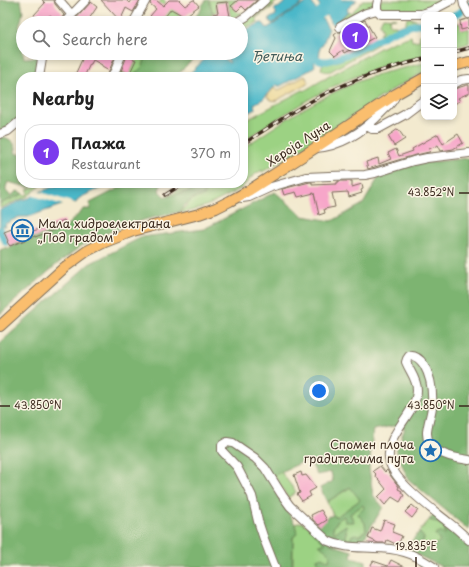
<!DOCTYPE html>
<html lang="en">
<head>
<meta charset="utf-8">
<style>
	:root { --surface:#fff; --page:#f2f2f2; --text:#222; --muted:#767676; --line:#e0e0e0; --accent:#7c3aed }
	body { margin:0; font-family:"Playpen Sans",sans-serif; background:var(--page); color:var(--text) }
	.controls { position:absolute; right:12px; top:12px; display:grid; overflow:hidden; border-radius:8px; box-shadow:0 2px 6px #0003 }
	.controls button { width:36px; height:36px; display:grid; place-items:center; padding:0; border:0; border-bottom:1px solid var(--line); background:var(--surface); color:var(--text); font:20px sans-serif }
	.you { position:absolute; left:319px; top:391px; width:14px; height:14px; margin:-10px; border:3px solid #fff; border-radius:50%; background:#1a73e8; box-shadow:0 0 0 6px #1a73e833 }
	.badge { display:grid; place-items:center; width:26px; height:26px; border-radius:50%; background:var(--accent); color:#fff; font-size:13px; font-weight:700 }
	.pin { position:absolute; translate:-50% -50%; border:2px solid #fff; box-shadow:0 1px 4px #0006 }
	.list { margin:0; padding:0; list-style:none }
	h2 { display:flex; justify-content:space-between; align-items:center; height:52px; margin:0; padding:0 16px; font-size:17px }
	h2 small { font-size:13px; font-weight:400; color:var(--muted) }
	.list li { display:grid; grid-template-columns:26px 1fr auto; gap:12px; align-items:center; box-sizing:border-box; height:56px; margin:0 8px 8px; padding:0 8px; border:1px solid var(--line); border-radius:16px }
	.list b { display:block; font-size:15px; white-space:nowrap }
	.list p { margin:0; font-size:13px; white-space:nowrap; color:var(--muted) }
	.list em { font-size:13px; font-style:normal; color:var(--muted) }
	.icon { flex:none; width:22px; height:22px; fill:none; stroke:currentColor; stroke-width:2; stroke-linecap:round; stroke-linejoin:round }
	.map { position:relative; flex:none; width:469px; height:567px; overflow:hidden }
	.search { position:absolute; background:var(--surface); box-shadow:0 2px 6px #0003; left:16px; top:16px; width:232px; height:44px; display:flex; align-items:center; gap:10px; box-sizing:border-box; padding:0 14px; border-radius:22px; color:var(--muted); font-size:15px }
	.panel { position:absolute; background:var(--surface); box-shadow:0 2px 6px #0003; left:16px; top:72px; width:232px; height:116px; border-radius:16px }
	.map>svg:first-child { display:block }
	.green { fill:#9cd283; stroke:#6c7e50 }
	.forest { fill:#7db471; stroke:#5c6f48; fill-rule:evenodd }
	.sand { fill:#eeda9e; stroke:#94825e }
	.water { fill:#4cb8c9; stroke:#447174 }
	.pier { fill:#f3eacf }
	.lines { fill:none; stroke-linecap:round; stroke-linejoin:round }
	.canal { stroke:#4cb8c9; stroke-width:7 }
	.river { stroke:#4cb8c9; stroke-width:11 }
	.building { fill:#f7a6c9 }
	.minor-casing { stroke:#7b6d5c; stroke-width:10 }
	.major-casing { stroke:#7b6d5c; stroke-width:12 }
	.minor { stroke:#fff; stroke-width:8 }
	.major { stroke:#fabe6e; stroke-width:10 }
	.rail-casing { stroke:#3b2a1e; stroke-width:3.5 }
	.rail { stroke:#fcf5e5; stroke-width:2; stroke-dasharray:6; stroke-linecap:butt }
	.ticks { fill:none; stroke:#3b2a1e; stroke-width:1.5 }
	.labels { text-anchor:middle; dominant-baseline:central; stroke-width:3; stroke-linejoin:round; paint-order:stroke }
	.street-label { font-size:12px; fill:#3b2a1e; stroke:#fcf5e5 }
	.poi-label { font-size:12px; fill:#3b2a1e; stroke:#fcf5e5; text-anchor:start }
	.water-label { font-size:13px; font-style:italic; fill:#415c5a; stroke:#fcf5e5 }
	.ticks-label { font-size:10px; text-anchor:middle; fill:#3b2a1e; stroke:#fcf5e5; stroke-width:3; stroke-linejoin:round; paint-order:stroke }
</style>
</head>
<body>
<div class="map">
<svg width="469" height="567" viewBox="0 0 469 567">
	<rect width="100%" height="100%" fill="#fcf5e5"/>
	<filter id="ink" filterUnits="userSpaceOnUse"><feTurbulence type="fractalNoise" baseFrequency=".025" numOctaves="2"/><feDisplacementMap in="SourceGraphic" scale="8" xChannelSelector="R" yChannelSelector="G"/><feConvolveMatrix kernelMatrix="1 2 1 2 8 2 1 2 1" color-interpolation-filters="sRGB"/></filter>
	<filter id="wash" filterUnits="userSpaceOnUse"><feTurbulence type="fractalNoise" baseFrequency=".012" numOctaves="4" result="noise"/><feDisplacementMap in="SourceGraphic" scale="16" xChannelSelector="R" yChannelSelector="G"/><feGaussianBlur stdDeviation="0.9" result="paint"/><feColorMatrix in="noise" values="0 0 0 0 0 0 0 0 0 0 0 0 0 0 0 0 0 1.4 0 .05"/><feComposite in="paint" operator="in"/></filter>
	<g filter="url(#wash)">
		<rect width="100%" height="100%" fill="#f3eacf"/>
		<g class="green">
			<polygon points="161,0 164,0 166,3 164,5 166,8 169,6 182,17 174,23 160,23 167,13 156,6"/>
			<polygon points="209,0 238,0 239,3 234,8 239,14 241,12 243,14 222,20 220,12 229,16 230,16 228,2 216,3 217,12 213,13"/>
			<polygon points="269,0 279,0 254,17 255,18 274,5 274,6 256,18 258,22 250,26 249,25 249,26 241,30 241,23"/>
			<polygon points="364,0 376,0 372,7 368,10 339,26 337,23 349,11 351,13"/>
			<path d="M380 0H448L427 10 386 12C380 9 380 6 380 0Z"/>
			<path d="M383 17 396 18 389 19 390 25H396V27L406 24V21L407 18H413L412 19V20H414V18L417 20C411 26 401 27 393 30 389 31 385 33 381 35L380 33 383 31 380 23Z"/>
			<polygon points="460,23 462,30 469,28 469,43 454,48 454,24"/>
			<path d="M424 34V56L387 67H382L380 66 377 69C328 84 286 113 243 141V122L303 90 304 91 324 79H326V78L380 48 391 43 411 36 412 41 420 40 419 35Z"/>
			<path d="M377 41 378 44 331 71C327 72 324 72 321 69L323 63C336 66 365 48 377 41Z"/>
			<polygon points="124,53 147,53 143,66 132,77 113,77 118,70 129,75 136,61 131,58 131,57"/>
			<path d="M424 63V72L395 88 310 144 262 172V170C259 172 255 174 252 177 248 180 245 184 241 188 225 198 197 212 178 213 187 208 190 196 202 196L201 184 196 185 191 191 178 194 167 197 189 183H243V148C284 120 326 92 373 76V77L375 75Z"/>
			<polygon points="39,185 39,187 28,196 0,208 0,204 20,195 23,194 26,195 28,194 28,189"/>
			<polygon points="281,472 296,492 288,498 274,475"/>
			<polygon points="351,487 360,500 336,517 333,515 327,502"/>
			<path d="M363 505 364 508 358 514 365 523 366 530C360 535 354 540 346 540V526L334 533 333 528 338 520 344 516 354 521 350 514Z"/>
			<polygon points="429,520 436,522 445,528 445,536 435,534 441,541 431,548 421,547 424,538 419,532"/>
			<polygon points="301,522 308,526 326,544 319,545 331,554 329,561 317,559 319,567 293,567 293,537 297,534 295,524"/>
		</g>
		<g class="forest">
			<polygon points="0,0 21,0 23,12 19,28 24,58 40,57 38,77 21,77 21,118 0,133"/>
			<polygon points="206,0 209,0 213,14 206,20 206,23 191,23 202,8 201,7"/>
			<polygon points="147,53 199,53 175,77 132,77 143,66"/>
			<path d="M0 136C8 138 13 140 16 148L15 152 17 154H21V183H40L28 187 8 182 6 187V191L11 196 17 191 23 193V194L0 204Z"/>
			<path d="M469 158V530L408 479 396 450 405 428 393 426 373 430 369 468 373 495 383 507 360 545 330 544 352 551 351 557 366 561V567H319L317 559 322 557 329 561 330 554 319 545 325 544 308 526 333 515 336 517 360 500 350 487 327 502 320 488 333 481 331 472 317 475 309 459 268 478 295 524 297 534 293 537 292 567H0V343L89 264 142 237 204 229 275 192 303 216 332 221 363 204 380 175 413 164ZM363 505 364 508 358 514 365 523 366 530 359 536 356 534 352 535 350 540 346 539V525L334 533 333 528 338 520 344 516 345 522H354L350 514Z"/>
			<polygon points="129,183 163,183 160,187 159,191 164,196 167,197 178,194 191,191 196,185 200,184 203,185 206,187 206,191 204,196 194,198 185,205 179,212 151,218 137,222 112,231 81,246 56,265 0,314 0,250 7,247 8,249 18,243 66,226 82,211 83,209 90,209 90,203"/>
			<polygon points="434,514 469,539 469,567 442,567 405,549 419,532 424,538 421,547 431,548 440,541 435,534 440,532 445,535 445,528 436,522 429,520"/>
		</g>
		<polygon class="sand" points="305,76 309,83 275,101 269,99 267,96 274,88 277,91 279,90"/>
		<g class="water">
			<polygon points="288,0 300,0 303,3 272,24 269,19 276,15 276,12 274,10 276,8 278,8"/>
			<polygon points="310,0 329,29 322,46 321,46 319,51 320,52 318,60 314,61 315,66 310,70 280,86 278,86 277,84 263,99 254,104 255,109 243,115 243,77 186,77 211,53 218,53 229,63 230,62 221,53 241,53 241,32 261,23 263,23 267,28 274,24 275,24 275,23 283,18 284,18 284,17 302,5 302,6 303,5"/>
			<polygon points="316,0 357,0 347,9 348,11 339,20 333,25"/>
			<polygon points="64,183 112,183 81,197 77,200 76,203 70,202 28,217 19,217 5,224 6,226 5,227 4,225 0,228 0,210 22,200 29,198 34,195 42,191"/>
		</g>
		<polygon class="pier" points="37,191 75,203 74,205 70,204 66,206 31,195"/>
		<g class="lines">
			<g class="canal">
				<polyline points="454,15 460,12 469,5"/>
				<polyline points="310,57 323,61 328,61 352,53 392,32 416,24 424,24"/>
				<polyline points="0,230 6,242"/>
			</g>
			<polyline class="river" points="308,23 336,0"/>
		</g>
		<g id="blocks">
			<g class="building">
				<polygon points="42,0 54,0 55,4 64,15 59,22 50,15 43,23 34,15 45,3"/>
				<polygon points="101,0 126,0 129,3 131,0 140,0 133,12 126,8 120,21"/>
				<polygon points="151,0 156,0 163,6 169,0 179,0 185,6 193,0 194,0 199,6 184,17 180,14 171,9 164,18 163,17 160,20 159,19 157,21 150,16 156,9 150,4"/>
				<polygon points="238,0 257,0 246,10 242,6 237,11 231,6"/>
				<polygon points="91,2 97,7 87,22 83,20 81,23 72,23"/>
				<polygon points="227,2 230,16 220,18 221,23 201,23 201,20 214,18 213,14 218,13 216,3"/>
				<polygon points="467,19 469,19 469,28 461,30 460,21"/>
				<polygon points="365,20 375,37 345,53 343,50 335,56 330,51 336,38 334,35 338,32 343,32"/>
				<polygon points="85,53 101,53 107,56 109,54 115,57 109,71 102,67 102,65 93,60 91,64 90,64 84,77 74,77"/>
				<polygon points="127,56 136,60 129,75 121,71"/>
				<polygon points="467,85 469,85 469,93 458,98 460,101 454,104 454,89"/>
				<polygon points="398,129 405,139 394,146 388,136"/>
				<polygon points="438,134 443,144 458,134 463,143 453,149 441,151 438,145 429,149 430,152 429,152 412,156 368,169 366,162 378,158 379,164 391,159 388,153 396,149 399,156 413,151 412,149"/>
				<polygon points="338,181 352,181 352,187 362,184 363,189 361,190 362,193 349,197 348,192 332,193 335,207 324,209 325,213 319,215 314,193 298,197 296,192 284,195 282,189 310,182 312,182 312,185 336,184 336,183 338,183"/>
				<polygon points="64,220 66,226 35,237 35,236 10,246 7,242 8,241 4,232 30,222 33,231 43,228 45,225 52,225"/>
				<polygon points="380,466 385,472 387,470 390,475 399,487 398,489 402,491 401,493 404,495 400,502 392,497 385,505 378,497 386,489 375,475 376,474 373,471"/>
				<polygon points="301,472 302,476 306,475 316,488 309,492 311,496 302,501 297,494 300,493 294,475"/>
				<polygon points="412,505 418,510 412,518 405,512"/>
				<polygon points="321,510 327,520 319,525 313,520 311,515"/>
				<polygon points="384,520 395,524 392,532 402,536 398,545 387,540 386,543 378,543 368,538 372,528 380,531"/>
				<polygon points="391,560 405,567 370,567 373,561 388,566"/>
			</g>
		</g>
	</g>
	<g filter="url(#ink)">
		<use href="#blocks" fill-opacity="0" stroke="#7b6d5c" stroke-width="1"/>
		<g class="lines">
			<defs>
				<g id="minor">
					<polyline points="59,0 71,14"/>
					<polyline points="378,0 377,5 377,10 381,14 421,14 431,11 452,0"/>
					<polyline points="463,0 464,5 469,14"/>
					<polyline points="239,21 247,16 265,0"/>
					<polyline points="64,23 86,0"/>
					<polyline points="133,23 146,0"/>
					<polyline points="340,27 366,13 377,10"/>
					<polyline points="39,77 43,53"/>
					<polyline points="111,77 115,71 122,53"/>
					<polyline points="454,84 461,80 469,79"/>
					<polyline points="367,126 372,129 378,129 404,115 424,100"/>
					<polyline points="0,134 8,131 21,120"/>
					<path d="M316 148C343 146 365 130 383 111 389 106 394 101 396 94"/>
					<polyline points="239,197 242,198 249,197 271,187 306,177 329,176 365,175 375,173 413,161 427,158 469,153"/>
					<path d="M469 460C453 458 426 453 427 432 428 423 431 415 432 407 433 393 431 377 424 365 420 359 416 355 409 356L407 359 406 362C410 372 417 379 417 390 417 415 382 435 390 463 396 483 432 509 448 522 455 527 462 534 469 540"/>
					<path d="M275 567 264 539 258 521 252 496 248 488 237 467 222 451V445L227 442 233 443 255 458 265 468 282 495 290 506 328 541C343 548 358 547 374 548 384 548 395 549 404 552 415 555 425 561 434 567"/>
				</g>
				<g id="major">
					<polyline points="454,66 469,62"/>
					<polyline points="0,326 65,267 87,251 105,242 133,231 199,214 216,208 230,201 248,191 315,148 396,94 424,78"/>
				</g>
			</defs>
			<use href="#minor" class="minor-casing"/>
			<use href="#major" class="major-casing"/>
			<use href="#minor" class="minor"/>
			<use href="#major" class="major"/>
			<defs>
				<g id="rail">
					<polyline points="454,52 469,48"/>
					<path d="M243 144C274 124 304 103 337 88 365 75 394 66 424 59"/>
					<polyline points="165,195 184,183"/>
				</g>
			</defs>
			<use href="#rail" class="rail-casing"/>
			<use href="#rail" class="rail"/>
		</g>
	</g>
	<path class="ticks" d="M459 193H469M0 406H10M459 406H469M416 557V567"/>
	<defs>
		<symbol id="museum-ring" viewBox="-11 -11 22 22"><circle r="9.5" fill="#fcf5e5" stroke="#1f6fb2" stroke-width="1.5"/><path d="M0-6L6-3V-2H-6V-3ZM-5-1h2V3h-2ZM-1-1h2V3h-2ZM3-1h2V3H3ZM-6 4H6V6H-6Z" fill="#1f6fb2"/></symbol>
		<symbol id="sight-ring" viewBox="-11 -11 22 22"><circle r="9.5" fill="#fcf5e5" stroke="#1f6fb2" stroke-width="1.5"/><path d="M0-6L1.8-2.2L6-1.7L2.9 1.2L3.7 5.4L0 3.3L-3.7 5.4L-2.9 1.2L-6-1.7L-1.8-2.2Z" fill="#1f6fb2"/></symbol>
	</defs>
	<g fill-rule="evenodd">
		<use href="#museum-ring" x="10" y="218" width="25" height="25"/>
		<use href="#sight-ring" x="418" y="438" width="25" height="25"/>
	</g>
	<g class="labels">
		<g class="street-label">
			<text transform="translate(298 143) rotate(-33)">Хероја Луна</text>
		</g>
		<g class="poi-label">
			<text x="38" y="223">Мала хидроелектрана<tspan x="38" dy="14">„Под градом”</tspan></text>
			<text x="414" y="444" text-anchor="end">Спомен плоча<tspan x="414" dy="14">градитељима пута</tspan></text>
		</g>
		<g class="water-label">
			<text x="277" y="55">Ђетиња</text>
		</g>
	</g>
	<g class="ticks-label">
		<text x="431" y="196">43.852°N</text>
		<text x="38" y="409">43.850°N</text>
		<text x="431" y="409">43.850°N</text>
		<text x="416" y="550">19.835°E</text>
	</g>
</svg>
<div class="controls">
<button>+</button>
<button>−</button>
<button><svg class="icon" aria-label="layers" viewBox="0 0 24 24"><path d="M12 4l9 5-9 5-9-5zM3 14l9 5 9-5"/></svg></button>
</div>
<div class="you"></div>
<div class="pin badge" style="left:355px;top:36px">1</div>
<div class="search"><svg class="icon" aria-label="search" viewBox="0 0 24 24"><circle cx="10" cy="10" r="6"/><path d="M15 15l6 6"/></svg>Search here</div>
<section class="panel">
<h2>Nearby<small></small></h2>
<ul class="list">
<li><span class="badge">1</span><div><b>Плажа</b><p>Restaurant</p></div><em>370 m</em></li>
</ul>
</section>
</div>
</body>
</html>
